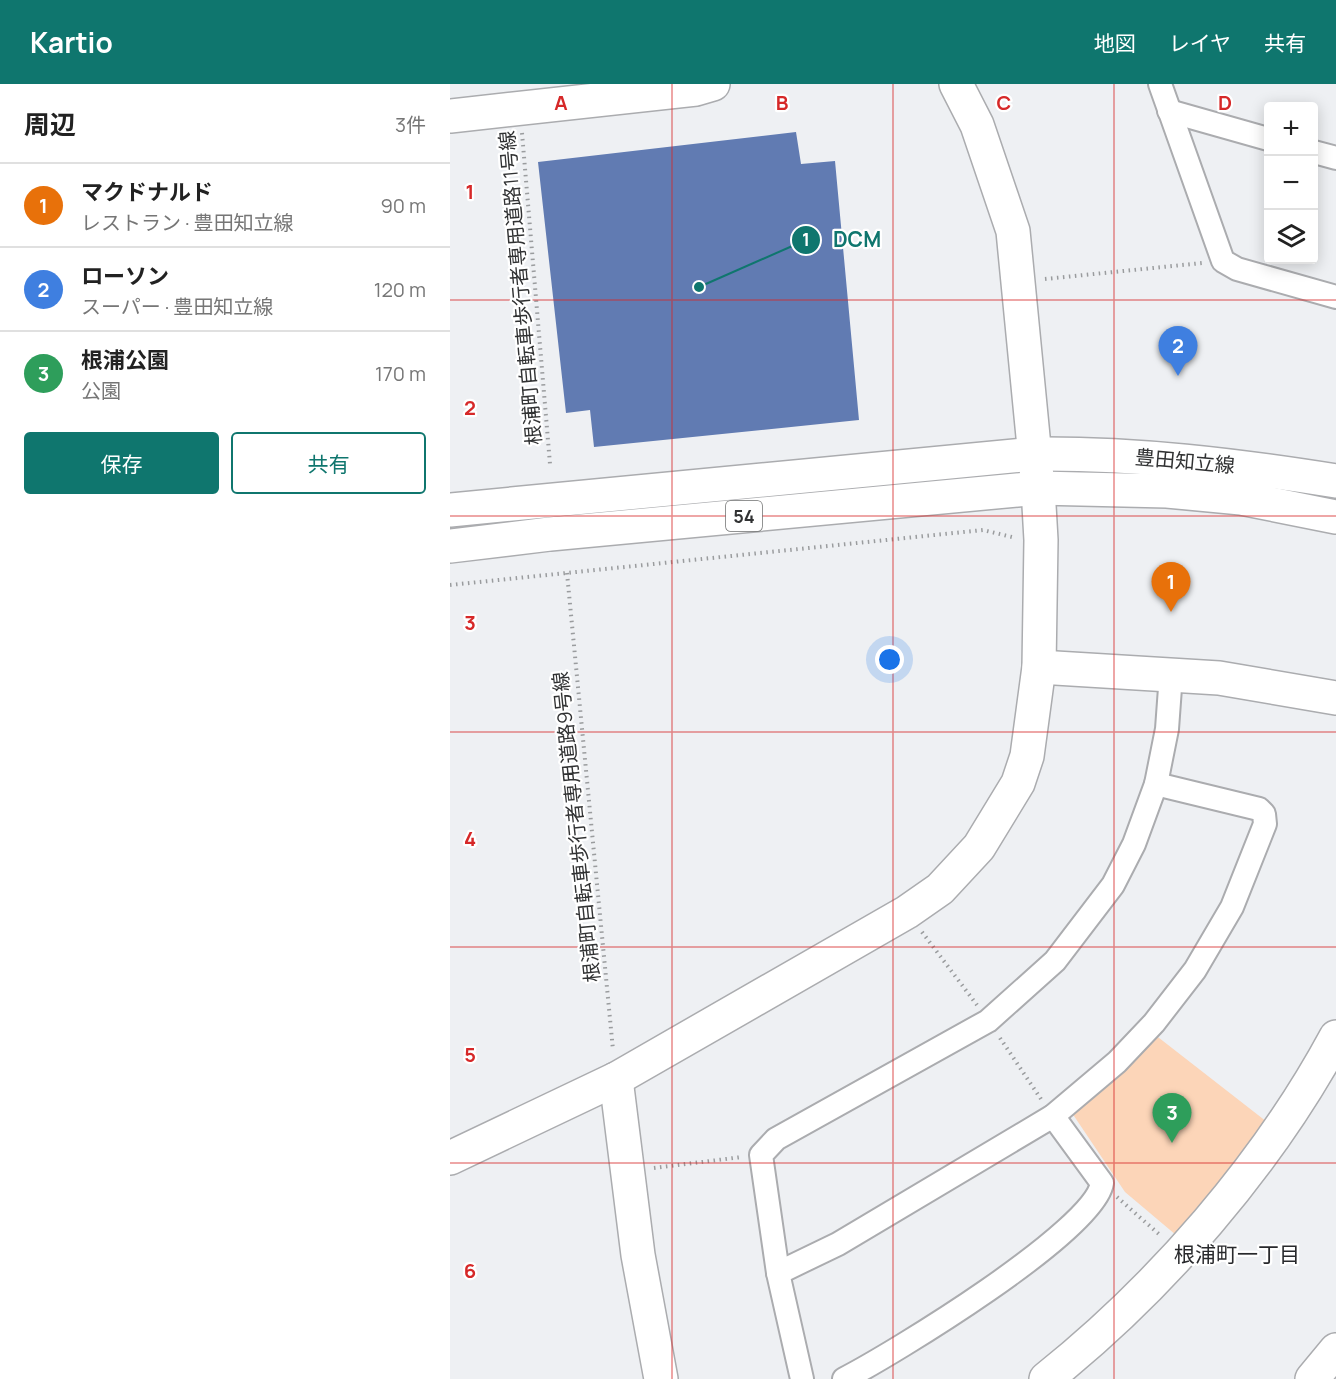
<!DOCTYPE html>
<html lang="ja">
<head>
<meta charset="utf-8">
<style>
	:root { --surface:#fff; --page:#f6f6f6; --text:#222; --muted:#767676; --line:#e0e0e0; --accent:#0f766e }
	body { margin:0; font-family:Manrope,"Noto Sans JP",sans-serif; background:var(--page); color:var(--text) }
	.controls { position:absolute; right:18px; top:18px; display:grid; overflow:hidden; border-radius:6px; box-shadow:0 3px 15px #0003 }
	.controls button { width:54px; height:54px; display:grid; place-items:center; padding:0; border:0; border-bottom:2px solid var(--line); background:var(--surface); color:var(--text); font:30px sans-serif }
	.you { position:absolute; left:440px; top:576px; width:21px; height:21px; margin:-15px; border:4px solid #fff; border-radius:50%; background:#1a73e8; box-shadow:0 0 0 9px #1a73e833 }
	.badge { display:grid; place-items:center; width:39px; height:39px; border-radius:50%; background:var(--accent); color:#fff; font-size:20px; font-weight:700 }
	.pin { position:absolute; translate:-50% -50px; filter:drop-shadow(0 2px 3px #0008) }
	.pin::after { content:''; position:absolute; top:32px; width:21px; height:18px; background:inherit; clip-path:polygon(0 0,100% 0,50% 100%) }
	.list { margin:0; padding:0; list-style:none }
	h2 { display:flex; justify-content:space-between; align-items:center; height:78px; margin:0; padding:0 24px; font-size:26px }
	h2 small { font-size:20px; font-weight:400; color:var(--muted) }
	.list li { display:grid; grid-template-columns:39px 1fr auto; gap:18px; align-items:center; box-sizing:border-box; height:84px; padding:0 24px; border-top:2px solid var(--line) }
	.list b { display:block; font-size:22px; white-space:nowrap }
	.list p { margin:0; font-size:20px; white-space:nowrap; color:var(--muted) }
	.list em { font-size:20px; font-style:normal; color:var(--muted) }
	.actions { display:flex; gap:12px; padding:18px 24px }
	.actions a { flex:1; padding:14px 0; border:2px solid var(--accent); border-radius:6px; text-align:center; font-size:21px; color:var(--accent) }
	.actions .main { background:var(--accent); color:#fff }
	.icon { flex:none; width:33px; height:33px; fill:none; stroke:currentColor; stroke-width:2; stroke-linecap:round; stroke-linejoin:round }
	.map { position:relative; flex:none; width:886px; height:1295px; overflow:hidden }
	header { display:flex; align-items:center; gap:36px; box-sizing:border-box; height:84px; padding:0 30px; background:var(--accent); color:#fff }
	header strong { font-size:28px }
	nav { display:flex; gap:33px; margin-inline-start:auto; font-size:21px }
	main { display:flex }
	aside { flex:1; background:var(--surface) }
	.map>svg:first-child { display:block }
	.green { fill:#fcd5b8 }
	.building { fill:#617bb2 }
	.lines { fill:none; stroke-linecap:round; stroke-linejoin:round }
	.street-casing { stroke:#abacaf; stroke-width:26 }
	.secondary-casing { stroke:#abacaf; stroke-width:36 }
	.primary-casing { stroke:#abacaf; stroke-width:36 }
	.highway-casing { stroke:#abacaf; stroke-width:36 }
	.path { stroke:#9a9c9e; stroke-width:4; stroke-dasharray:1.5 4.5; stroke-linecap:butt }
	.street { stroke:#fff; stroke-width:22 }
	.secondary { stroke:#fff; stroke-width:33 }
	.primary { stroke:#fff; stroke-width:33 }
	.highway { stroke:#fff; stroke-width:33 }
	.grid { fill:none; stroke:#d62828; stroke-width:1.5; stroke-opacity:0.55 }
	.labels { text-anchor:middle; dominant-baseline:central; stroke-width:4.5; stroke-linejoin:round; paint-order:stroke }
	.shield { fill:#fff; stroke:#6f7070; stroke-width:1.5 }
	.shield-label { font-size:18px; font-weight:bold; fill:#313233 }
	.street-label { font-size:20px; fill:#313233; stroke:#fff }
	.neighbourhood-label { font-size:21px; fill:#28292c; stroke:#fff }
	.grid-label { font-size:20px; text-anchor:middle; font-weight:bold; fill:#d62828; stroke:#fff; stroke-width:4.5; stroke-linejoin:round; paint-order:stroke }
	.leader { fill:none; stroke:#0f766e; stroke-width:2 }
	.callout-dot { fill:#0f766e; stroke:#fff; stroke-width:2 }
	.mark-label { font-size:18px; text-anchor:middle; font-weight:bold; fill:#fff }
	.callout-label { font-size:21px; text-anchor:middle; font-weight:bold; fill:#0f766e; stroke:#fff; stroke-width:4.5; stroke-linejoin:round; paint-order:stroke }
</style>
</head>
<body>
<header>
<strong>Kartio</strong>
<nav><a>地図</a><a>レイヤ</a><a>共有</a></nav>
</header>
<main>
<aside>
<h2>周辺<small>3件</small></h2>
<ul class="list">
<li><span class="badge" style="background:#e8710a">1</span><div><b>マクドナルド</b><p>レストラン · 豊田知立線</p></div><em>90 m</em></li>
<li><span class="badge" style="background:#3f7fe0">2</span><div><b>ローソン</b><p>スーパー · 豊田知立線</p></div><em>120 m</em></li>
<li><span class="badge" style="background:#2e9e5b">3</span><div><b>根浦公園</b><p>公園</p></div><em>170 m</em></li>
</ul>
<div class="actions"><a class="main">保存</a><a>共有</a></div>
</aside>
<div class="map">
<svg width="886" height="1295" viewBox="0 0 886 1295">
	<rect width="100%" height="100%" fill="#eef0f3"/>
	<polygon class="green" points="704,950 817,1038 788,1080 726,1151 675,1108 622,1029 673,989"/>
	<polygon class="building" points="346,48 351,80 385,77 409,336 144,363 140,326 116,329 88,78"/>
	<g class="lines">
		<defs>
			<g id="street">
				<polyline points="710,0 773,177 787,185 886,213"/>
				<polyline points="719,27 818,55"/>
				<polyline points="864,68 886,74"/>
				<polyline points="328,1189 388,1160 603,1032 667,978 704,939 745,886 782,823 815,740 814,730 809,725 706,700"/>
				<polyline points="352,1295 328,1189 311,1071 326,1055 538,937 605,877 663,801 684,760 706,700 717,645 721,590"/>
				<path d="M394 1295C441 1271 645 1147 652 1099L603 1032"/>
			</g>
			<g id="secondary">
				<polyline points="0,32 246,5 263,0"/>
				<polyline points="589,583 769,594 886,614"/>
				<polyline points="166,995 188,1171 211,1295"/>
				<polyline points="0,1074 166,995 457,828 490,805 529,763 568,699 577,672 589,583 591,456 588,404 563,147 527,41 506,0"/>
				<path d="M596 1295C710 1204 817 1081 886 953"/>
			</g>
			<g id="primary">
				<path d="M584 370C686 369 785 381 886 397"/>
				<polyline points="588,404 717,407 791,414 886,433"/>
				<polyline points="862,1295 886,1266"/>
			</g>
			<g id="highway">
				<polyline points="0,426 584,370"/>
				<polyline points="0,462 100,450 588,404"/>
			</g>
		</defs>
		<use href="#street" class="street-casing"/>
		<use href="#secondary" class="secondary-casing"/>
		<use href="#primary" class="primary-casing"/>
		<use href="#highway" class="highway-casing"/>
		<g class="path">
			<polyline points="72,49 100,380"/>
			<polyline points="595,195 752,179"/>
			<polyline points="117,489 163,966"/>
			<polyline points="0,501 533,446 566,454"/>
			<polyline points="472,848 527,921"/>
			<polyline points="550,954 591,1015"/>
			<polyline points="204,1084 292,1073"/>
			<polyline points="667,1113 711,1152"/>
		</g>
		<use href="#street" class="street"/>
		<use href="#secondary" class="secondary"/>
		<use href="#primary" class="primary"/>
		<use href="#highway" class="highway"/>
	</g>
	<path class="grid" d="M222 0V1295M443 0V1295M664 0V1295M0 216H886M0 432H886M0 648H886M0 863H886M0 1079H886"/>
	<g class="labels">
		<rect class="shield" x="276" y="417" width="36" height="30" rx="4.5"/>
		<g class="shield-label">
			<text x="294" y="432">54</text>
		</g>
		<g class="street-label">
			<text transform="translate(70 204) rotate(-95)">根浦町自転車歩行者専用道路11号線</text>
			<text transform="translate(735 377) rotate(5)">豊田知立線</text>
			<text transform="translate(126 743) rotate(-96)">根浦町自転車歩行者専用道路9号線</text>
		</g>
		<g class="neighbourhood-label">
			<text x="787" y="1170">根浦町一丁目</text>
		</g>
	</g>
	<g class="grid-label">
		<text x="111" y="26">A</text>
		<text x="332" y="26">B</text>
		<text x="554" y="26">C</text>
		<text x="775" y="26">D</text>
		<text x="20" y="115">1</text>
		<text x="20" y="331">2</text>
		<text x="20" y="546">3</text>
		<text x="20" y="762">4</text>
		<text x="20" y="978">5</text>
		<text x="20" y="1194">6</text>
	</g>
	<path class="leader" d="M249 203L356 156"/>
	<g class="callout-dot">
		<circle cx="249" cy="203" r="6"/>
		<circle cx="356" cy="156" r="15"/>
	</g>
	<g class="mark-label">
		<text x="356" y="162">1</text>
	</g>
	<g class="callout-label">
		<text x="407" y="163">DCM</text>
	</g>
</svg>
<div class="controls">
<button>+</button>
<button>−</button>
<button><svg class="icon" aria-label="layers" viewBox="0 0 24 24"><path d="M12 4l9 5-9 5-9-5zM3 14l9 5 9-5"/></svg></button>
</div>
<div class="you"></div>
<div class="pin badge" style="left:721px;top:528px;background:#e8710a">1</div>
<div class="pin badge" style="left:728px;top:292px;background:#3f7fe0">2</div>
<div class="pin badge" style="left:722px;top:1059px;background:#2e9e5b">3</div>
</div>
</main>
</body>
</html>
